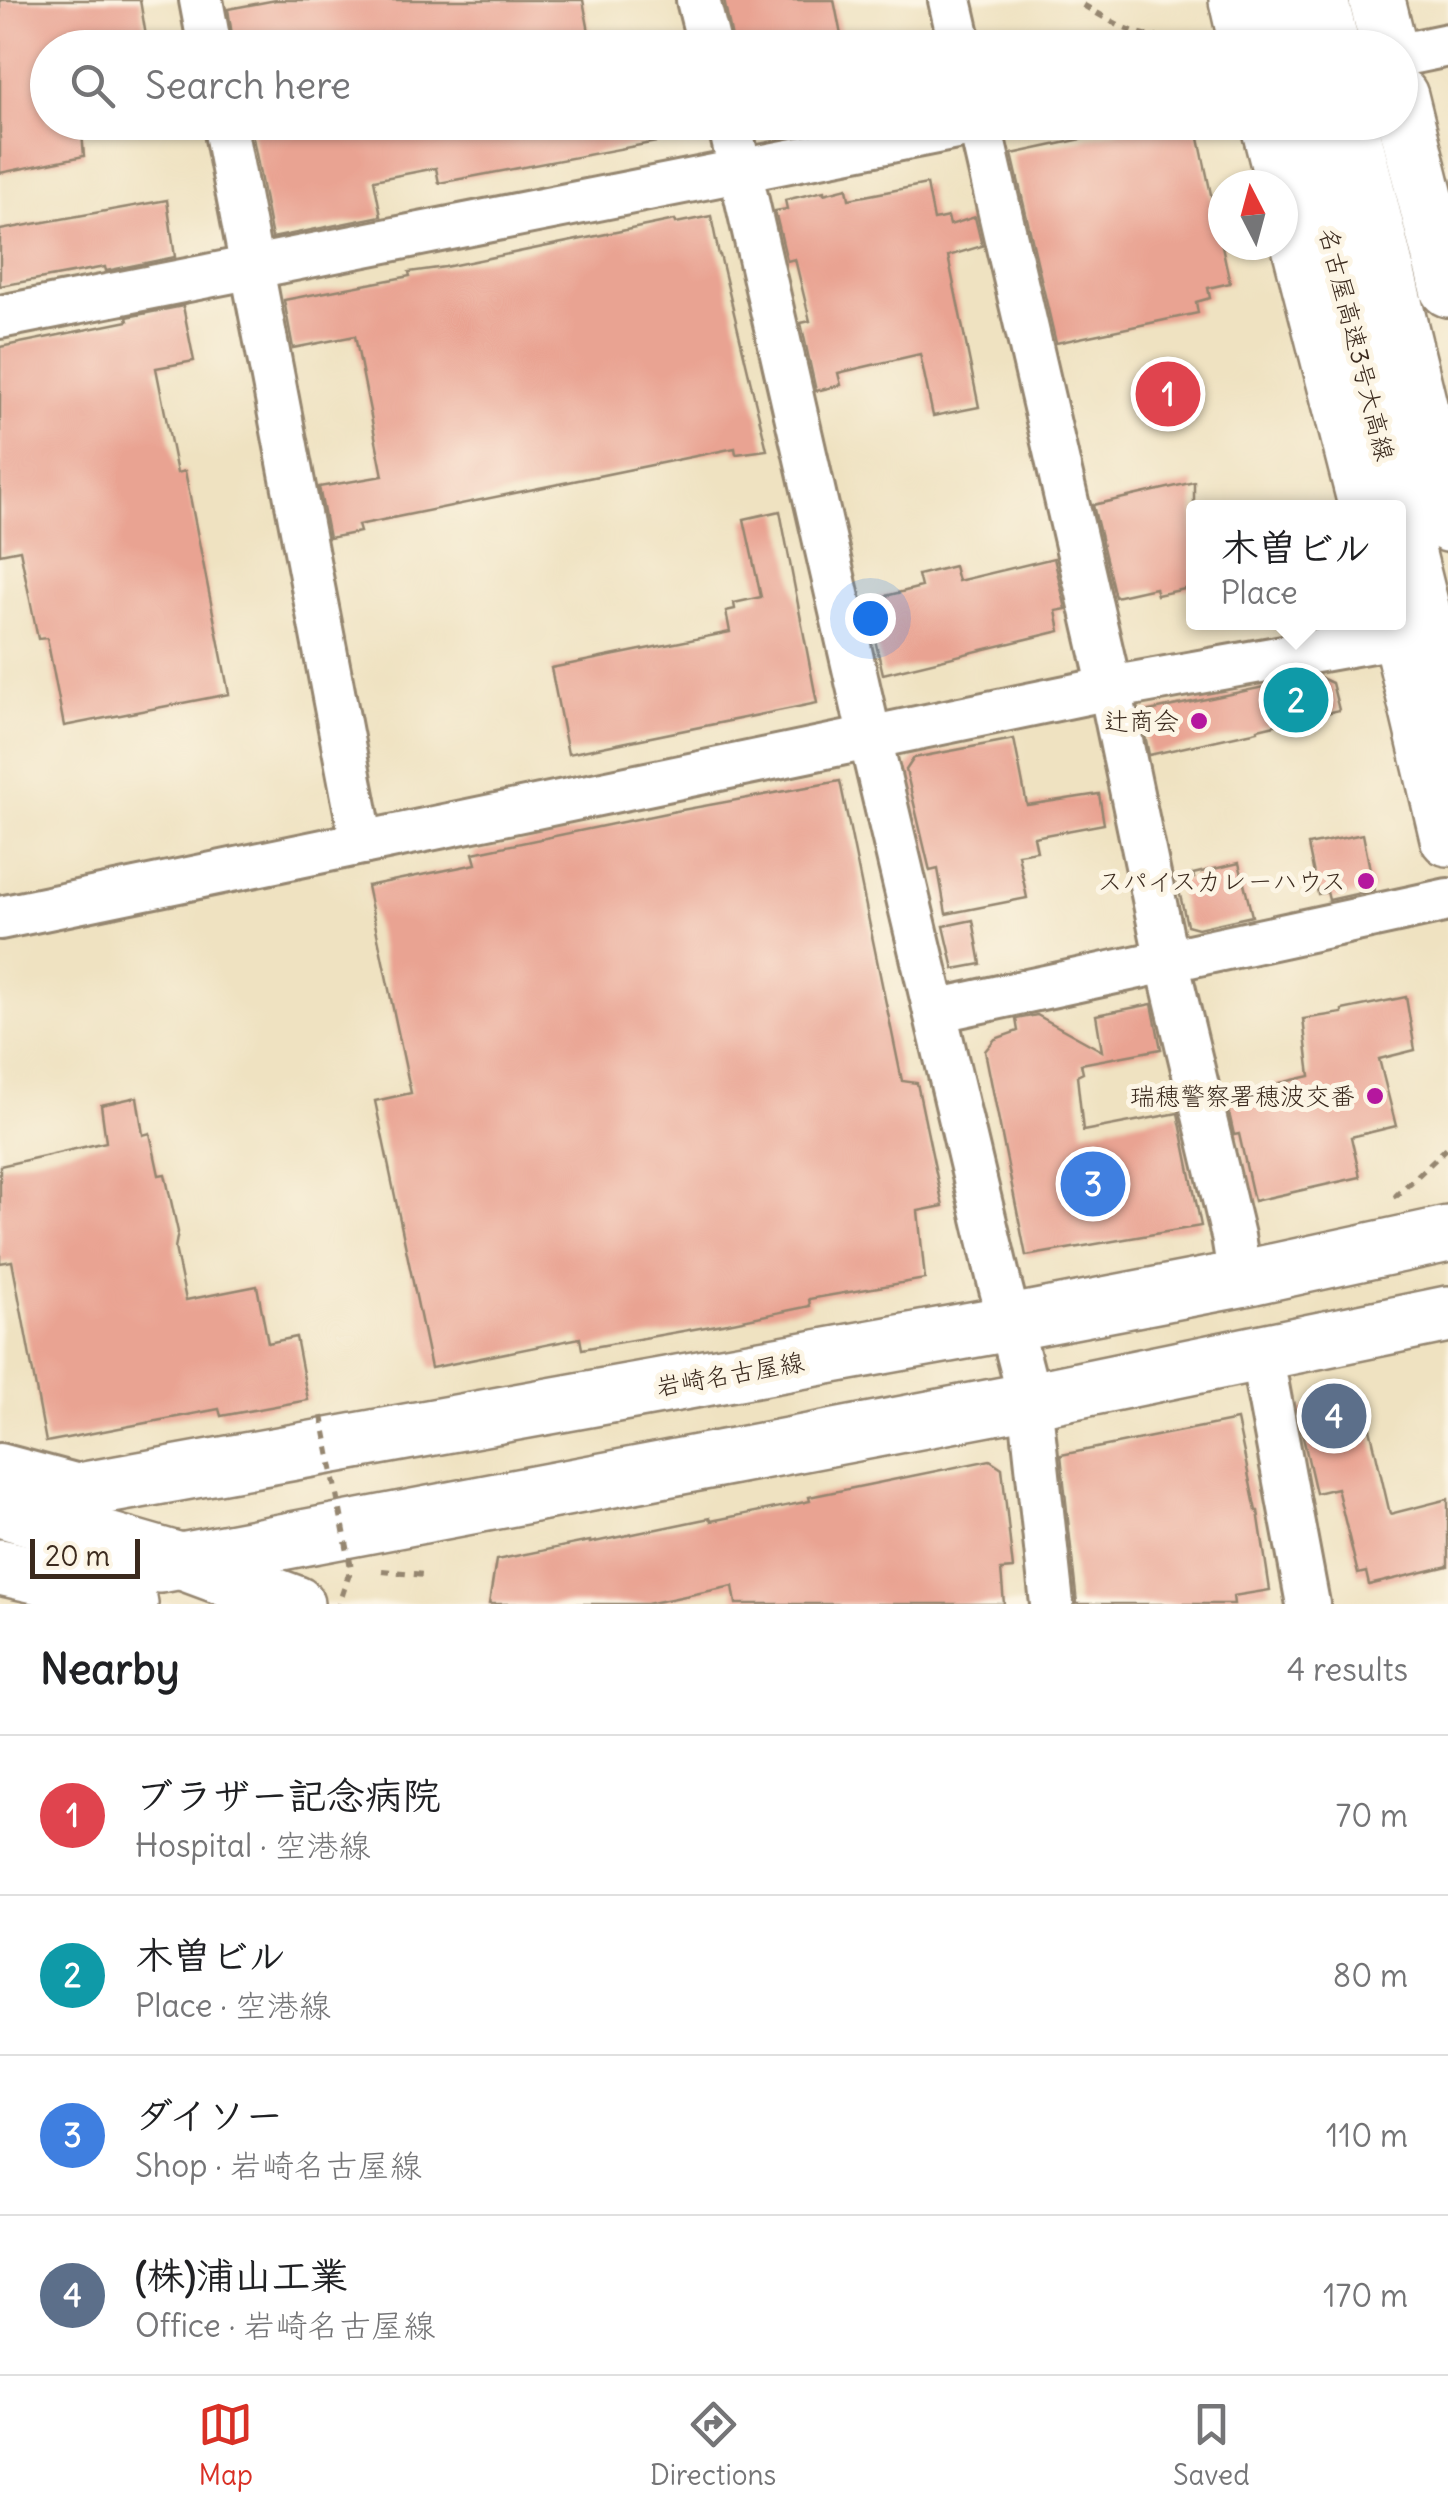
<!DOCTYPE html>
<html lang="en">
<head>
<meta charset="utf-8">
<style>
	:root { --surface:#fff; --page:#f2f2f2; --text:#202124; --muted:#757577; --line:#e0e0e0; --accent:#d93025 }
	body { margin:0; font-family:Delius,"Klee One",sans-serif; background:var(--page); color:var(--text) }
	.compass { position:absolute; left:1208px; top:170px; width:90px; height:90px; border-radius:50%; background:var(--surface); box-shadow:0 2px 8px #0004; rotate:354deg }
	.scale { position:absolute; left:30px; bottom:25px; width:110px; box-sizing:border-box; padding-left:10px; border:5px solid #3b2a1e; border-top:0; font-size:28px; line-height:35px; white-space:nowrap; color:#3b2a1e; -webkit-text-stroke:8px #fcf5e5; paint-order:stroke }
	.you { position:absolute; left:870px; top:618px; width:35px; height:35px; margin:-25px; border:8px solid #fff; border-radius:50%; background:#1a73e8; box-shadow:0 0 0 15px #1a73e833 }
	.badge { display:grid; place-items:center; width:65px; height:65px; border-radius:50%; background:var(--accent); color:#fff; font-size:32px; font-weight:700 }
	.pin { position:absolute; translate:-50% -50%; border:5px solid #fff; box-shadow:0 2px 10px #0006 }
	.popup { position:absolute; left:1186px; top:500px; width:220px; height:130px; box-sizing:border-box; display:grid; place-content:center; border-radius:10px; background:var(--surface); filter:drop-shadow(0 2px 8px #0005); font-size:32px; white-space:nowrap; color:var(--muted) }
	.popup b { font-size:38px; color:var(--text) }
	.popup::after { content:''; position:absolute; left:50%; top:100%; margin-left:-20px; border:20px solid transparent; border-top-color:var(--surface) }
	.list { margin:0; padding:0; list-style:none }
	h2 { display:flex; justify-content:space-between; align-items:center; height:130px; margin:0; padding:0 40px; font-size:42px }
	h2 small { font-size:32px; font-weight:400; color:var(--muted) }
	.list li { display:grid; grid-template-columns:65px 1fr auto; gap:30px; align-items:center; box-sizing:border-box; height:160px; padding:0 40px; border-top:2px solid var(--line) }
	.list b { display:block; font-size:38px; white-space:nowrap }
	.list p { margin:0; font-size:32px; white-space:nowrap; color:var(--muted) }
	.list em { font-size:32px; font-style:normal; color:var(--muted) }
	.icon { flex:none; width:55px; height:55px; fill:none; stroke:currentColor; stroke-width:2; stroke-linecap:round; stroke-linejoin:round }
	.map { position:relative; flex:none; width:1448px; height:1604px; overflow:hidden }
	.search { position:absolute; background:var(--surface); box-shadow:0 2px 8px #0004; left:30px; right:30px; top:30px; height:110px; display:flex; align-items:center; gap:25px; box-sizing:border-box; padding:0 35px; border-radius:55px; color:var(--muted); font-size:38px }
	.sheet { height:770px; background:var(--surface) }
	nav { display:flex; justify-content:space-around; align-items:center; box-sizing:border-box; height:140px; border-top:2px solid var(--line); background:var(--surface); font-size:28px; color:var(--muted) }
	nav a { display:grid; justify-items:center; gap:5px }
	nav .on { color:var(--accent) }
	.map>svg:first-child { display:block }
	.building { fill:#e9a392 }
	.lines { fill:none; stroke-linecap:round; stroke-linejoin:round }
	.minor-casing { stroke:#958670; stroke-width:48 }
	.major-casing { stroke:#958670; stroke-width:60 }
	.highway-casing { stroke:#958670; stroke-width:60 }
	.path { stroke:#958670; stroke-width:6; stroke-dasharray:8 8; stroke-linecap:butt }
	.minor { stroke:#fff; stroke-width:42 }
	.major { stroke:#fff; stroke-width:55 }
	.highway { stroke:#fff; stroke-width:55 }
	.path-bridge { stroke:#958670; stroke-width:6; stroke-dasharray:8 8; stroke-linecap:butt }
	.poi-dot { fill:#b5179e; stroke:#fcf5e5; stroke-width:4 }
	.labels { text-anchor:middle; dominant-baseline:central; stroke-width:10; stroke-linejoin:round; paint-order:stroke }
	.street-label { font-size:25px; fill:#3b2a1e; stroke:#fcf5e5 }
	.poi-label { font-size:25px; fill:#3b2a1e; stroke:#fcf5e5; text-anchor:end }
</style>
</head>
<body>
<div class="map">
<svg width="1448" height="1604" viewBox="0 0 1448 1604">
	<rect width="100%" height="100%" fill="#fcf5e5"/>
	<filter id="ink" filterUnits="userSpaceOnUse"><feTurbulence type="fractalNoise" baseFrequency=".01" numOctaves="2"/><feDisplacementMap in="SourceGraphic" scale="20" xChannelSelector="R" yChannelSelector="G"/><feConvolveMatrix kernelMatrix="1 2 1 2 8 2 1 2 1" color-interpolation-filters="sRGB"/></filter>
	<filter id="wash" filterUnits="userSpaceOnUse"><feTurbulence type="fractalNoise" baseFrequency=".0048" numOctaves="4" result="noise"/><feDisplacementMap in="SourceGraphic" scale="40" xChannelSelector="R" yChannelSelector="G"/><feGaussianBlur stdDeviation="2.25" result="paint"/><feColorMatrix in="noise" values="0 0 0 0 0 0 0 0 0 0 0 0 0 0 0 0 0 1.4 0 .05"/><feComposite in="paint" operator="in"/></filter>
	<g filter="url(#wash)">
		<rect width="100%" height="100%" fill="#efe2c1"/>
		<g id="blocks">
			<g class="building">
				<polygon points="0,0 140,0 148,48 48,48 48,122 81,122 84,156 0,173"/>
				<polygon points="276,0 583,0 592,48 234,48 228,9"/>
				<polygon points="724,0 834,0 841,35 781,48 734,48"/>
				<polygon points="250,122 681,122 683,137 439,183 436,168 374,180 381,216 272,238"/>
				<polygon points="1161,122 1187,122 1189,131 1197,129 1230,283 1208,288 1210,298 1196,302 1198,313 1056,343 1012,154"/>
				<polygon points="927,184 934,220 948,217 950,225 975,217 982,246 948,256 979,407 933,416 920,354 838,373 841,385 816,391 801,323 810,321 795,259 787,261 775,211 787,209 785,200 824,191 824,194 847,188 849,199"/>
				<polygon points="167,200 175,257 106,271 105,267 0,286 0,230"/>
				<polygon points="711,216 719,255 720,255 767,450 736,454 735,448 358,525 360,532 329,538 319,487 383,476 355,336 293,348 284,300 410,276 409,272 445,267 675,220 676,223"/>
				<polygon points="183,306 194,361 156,368 177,473 185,471 229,694 64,726 47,638 38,639 20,550 0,554 0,347 128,321 127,317"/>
				<polygon points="1194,482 1194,587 1157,595 1155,588 1115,597 1093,505"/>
				<polygon points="780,511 817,703 568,754 551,668 730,632 726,611 735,609 734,603 761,597 744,519"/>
				<polygon points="1054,558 1066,609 1056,611 1060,631 883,674 866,601 921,587 918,575 954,566 958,581"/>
				<polygon points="1317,676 1332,683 1339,710 1258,729 1258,731 1149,755 1141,715 1149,711"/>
				<polygon points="1014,739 1027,805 1099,794 1104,824 1034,837 1037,851 1018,854 1027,898 946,914 938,869 930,871 906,770 914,758"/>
				<polygon points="840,781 902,1081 917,1083 943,1206 918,1211 925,1279 809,1299 810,1306 728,1323 582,1349 580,1338 431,1368 375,1101 411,1093 367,886 476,864 473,853 671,812"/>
				<polygon points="1363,834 1374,890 1329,900 1327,892 1318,894 1308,845"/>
				<polygon points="1239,863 1252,916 1198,928 1187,925 1177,882 1194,878 1193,874"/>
				<polygon points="973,920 981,964 954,969 944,926"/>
				<polygon points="1406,997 1415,1050 1379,1059 1396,1126 1351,1137 1360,1177 1254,1201 1239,1134 1234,1135 1227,1104 1230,1104 1228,1095 1310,1076 1303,1019 1342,1013 1342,1010"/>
				<polygon points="1152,1004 1161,1049 1081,1064 1083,1073 1077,1076 1083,1131 1178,1113 1201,1226 1026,1256 985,1051 995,1039 1018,1031 1016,1019 1037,1015 1102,1051 1096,1015"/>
				<polygon points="137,1097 143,1135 150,1133 159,1175 165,1174 178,1232 175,1248 186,1300 257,1286 268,1343 296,1337 308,1400 221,1416 219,1409 46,1442 12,1261 0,1263 0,1166 106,1142 101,1105"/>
				<polygon points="1352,1388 1353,1395 1362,1394 1390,1514 1448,1499 1448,1566 1369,1585 1366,1572 1358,1574 1337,1488 1316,1493 1297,1411 1318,1406 1316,1396"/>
				<polygon points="1237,1420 1256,1511 1258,1511 1270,1590 1233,1596 1234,1604 1077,1604 1061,1455"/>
				<polygon points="990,1460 1002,1468 1013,1569 1001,1570 1004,1604 736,1604 733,1586 647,1604 489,1604 496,1560 590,1541 590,1543 710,1518 711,1521 810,1501 809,1497"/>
			</g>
		</g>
	</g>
	<g filter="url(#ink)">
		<use href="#blocks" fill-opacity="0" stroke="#958670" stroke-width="2.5"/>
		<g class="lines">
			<defs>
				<g id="minor">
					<polyline points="201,0 210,48"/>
					<polyline points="698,0 710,48"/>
					<polyline points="950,0 961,48"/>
					<polyline points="1400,55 1448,45"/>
					<polyline points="224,122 362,843"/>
					<polyline points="729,122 870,738 1000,1285 1030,1400 1052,1604"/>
					<polyline points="979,122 1110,688 1167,961 1233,1236 1240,1279"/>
					<polyline points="0,317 987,122"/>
					<polyline points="0,918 1110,688 1400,636"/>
					<polyline points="935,1011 1448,900"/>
					<polyline points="1261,1353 1308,1604"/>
					<polyline points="0,1465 90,1489"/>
				</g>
				<g id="major">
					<polyline points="1237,0 1248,48"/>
					<polyline points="1377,0 1389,48"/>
					<polyline points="1400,96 1448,289"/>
					<polyline points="1268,122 1367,508"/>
					<polyline points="1397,622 1448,838"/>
					<polyline points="12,1511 90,1489 1010,1323 1240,1279 1448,1234"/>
					<polyline points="160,1565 1030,1400 1448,1314"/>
				</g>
				<g id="highway">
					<polyline points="1272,0 1284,48"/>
					<polyline points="1320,0 1332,48"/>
					<polyline points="1302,122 1397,508"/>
					<polyline points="1350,122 1448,524"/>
					<polyline points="1398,514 1448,716"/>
					<polyline points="0,1509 180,1561 296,1604"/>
					<polyline points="0,1567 66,1582 130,1604"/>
				</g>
			</defs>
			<use href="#minor" class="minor-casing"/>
			<use href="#major" class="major-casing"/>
			<use href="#highway" class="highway-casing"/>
			<g class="path">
				<path d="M1083 5C1128 31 1139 40 1193 38"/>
				<polyline points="1397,1198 1396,1196 1448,1147"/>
				<polyline points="382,1571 424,1575"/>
			</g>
			<use href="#minor" class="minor"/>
			<use href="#major" class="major"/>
			<use href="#highway" class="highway"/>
			<polyline class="path-bridge" points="322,1416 351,1568 339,1604"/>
		</g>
	</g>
	<g class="poi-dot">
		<circle cx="1199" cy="721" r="10"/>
		<circle cx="1366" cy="881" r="10"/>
		<circle cx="1375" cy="1096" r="10"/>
	</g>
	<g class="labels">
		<g class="street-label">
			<text transform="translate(1357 344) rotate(76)">名古屋高速3号大高線</text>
			<text transform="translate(730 1374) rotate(-10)">岩崎名古屋線</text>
		</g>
		<g class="poi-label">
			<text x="1179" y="721">辻商会</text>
			<text x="1346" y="881">スパイスカレーハウス</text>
			<text x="1355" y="1096">瑞穂警察署穂波交番</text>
		</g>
	</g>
</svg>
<svg class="compass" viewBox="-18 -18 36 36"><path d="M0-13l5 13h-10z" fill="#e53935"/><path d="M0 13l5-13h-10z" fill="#757577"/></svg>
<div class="scale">20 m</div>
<div class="you"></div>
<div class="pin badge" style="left:1168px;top:394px;background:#e0444e">1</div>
<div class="pin badge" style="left:1296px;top:700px;background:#0f9aa8">2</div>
<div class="popup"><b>木曽ビル</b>Place</div>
<div class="pin badge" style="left:1093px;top:1184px;background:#3f7fe0">3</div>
<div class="pin badge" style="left:1334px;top:1416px;background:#5c6f8a">4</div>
<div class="search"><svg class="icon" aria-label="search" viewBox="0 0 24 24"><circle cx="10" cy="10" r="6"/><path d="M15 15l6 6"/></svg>Search here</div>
</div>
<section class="sheet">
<h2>Nearby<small>4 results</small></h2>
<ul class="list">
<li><span class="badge" style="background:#e0444e">1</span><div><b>ブラザー記念病院</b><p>Hospital · 空港線</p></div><em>70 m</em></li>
<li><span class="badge" style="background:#0f9aa8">2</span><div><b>木曽ビル</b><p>Place · 空港線</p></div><em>80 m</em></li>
<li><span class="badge" style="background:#3f7fe0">3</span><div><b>ダイソー</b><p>Shop · 岩崎名古屋線</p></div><em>110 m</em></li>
<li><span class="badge" style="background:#5c6f8a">4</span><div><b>(株)浦山工業</b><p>Office · 岩崎名古屋線</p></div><em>170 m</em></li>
</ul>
</section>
<nav>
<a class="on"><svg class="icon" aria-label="map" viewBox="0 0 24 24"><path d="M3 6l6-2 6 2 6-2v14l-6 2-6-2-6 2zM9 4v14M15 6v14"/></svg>Map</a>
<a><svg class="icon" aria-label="directions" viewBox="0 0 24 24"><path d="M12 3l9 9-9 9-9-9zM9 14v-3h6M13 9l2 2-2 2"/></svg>Directions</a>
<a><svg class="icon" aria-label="saved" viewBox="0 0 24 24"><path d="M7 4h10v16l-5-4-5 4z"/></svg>Saved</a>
</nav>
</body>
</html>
